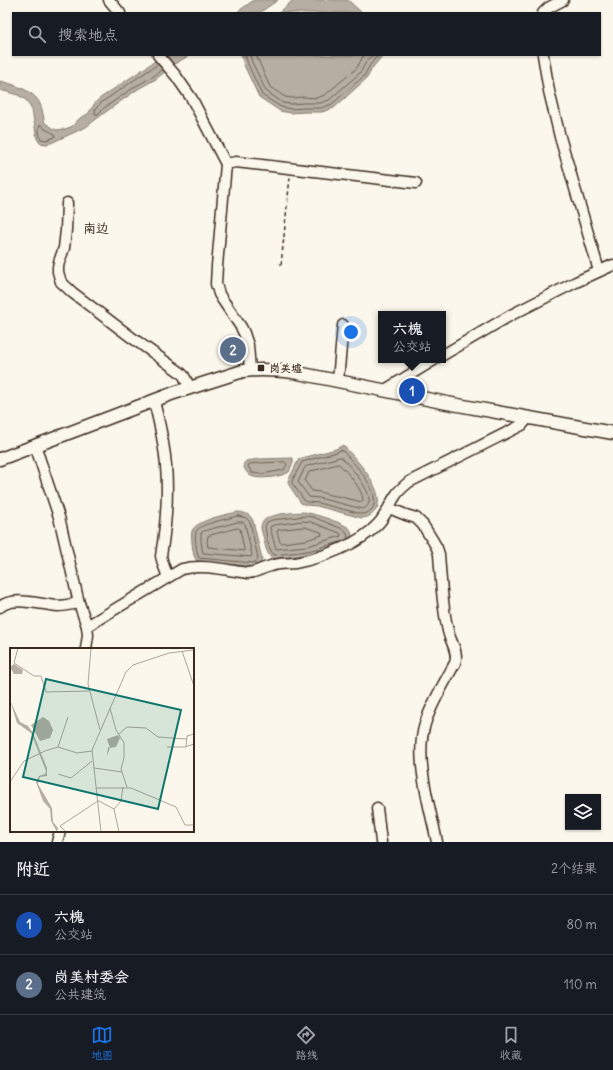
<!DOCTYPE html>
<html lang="zh">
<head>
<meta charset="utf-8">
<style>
	:root { --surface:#171b24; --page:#20242c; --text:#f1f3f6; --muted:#9ea1a6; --line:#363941; --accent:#1a73e8 }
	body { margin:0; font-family:Delius,"LXGW WenKai TC",sans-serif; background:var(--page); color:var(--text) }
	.controls { position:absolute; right:12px; bottom:12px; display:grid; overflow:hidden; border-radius:0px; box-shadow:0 1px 3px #0004 }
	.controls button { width:36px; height:36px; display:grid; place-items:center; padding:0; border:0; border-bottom:1px solid var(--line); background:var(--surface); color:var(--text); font:20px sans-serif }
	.you { position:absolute; left:351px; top:332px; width:14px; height:14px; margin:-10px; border:3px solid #fff; border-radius:50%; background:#1a73e8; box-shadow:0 0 0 6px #1a73e833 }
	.badge { display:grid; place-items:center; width:26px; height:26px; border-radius:50%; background:var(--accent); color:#fff; font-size:13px; font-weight:700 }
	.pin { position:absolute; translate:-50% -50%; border:2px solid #fff; box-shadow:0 1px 4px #0006 }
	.popup { position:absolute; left:378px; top:311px; width:68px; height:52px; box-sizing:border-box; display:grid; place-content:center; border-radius:0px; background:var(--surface); filter:drop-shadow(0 1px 3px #0005); font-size:13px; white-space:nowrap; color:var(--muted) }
	.popup b { font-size:15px; color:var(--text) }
	.popup::after { content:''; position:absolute; left:50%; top:100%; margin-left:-8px; border:8px solid transparent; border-top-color:var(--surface) }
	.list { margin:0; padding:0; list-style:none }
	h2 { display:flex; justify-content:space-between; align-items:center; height:52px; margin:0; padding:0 16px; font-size:17px }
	h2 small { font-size:13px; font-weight:400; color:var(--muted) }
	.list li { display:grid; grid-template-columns:26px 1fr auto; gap:12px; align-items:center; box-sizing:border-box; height:60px; padding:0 16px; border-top:1px solid var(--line) }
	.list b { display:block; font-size:15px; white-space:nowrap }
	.list p { margin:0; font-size:13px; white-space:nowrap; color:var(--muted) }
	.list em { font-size:13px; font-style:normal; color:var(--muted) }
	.icon { flex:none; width:22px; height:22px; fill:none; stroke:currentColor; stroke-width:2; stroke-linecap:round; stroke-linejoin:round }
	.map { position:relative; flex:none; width:613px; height:842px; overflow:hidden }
	.search { position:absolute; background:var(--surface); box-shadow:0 1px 3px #0004; left:12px; right:12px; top:12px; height:44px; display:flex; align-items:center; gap:10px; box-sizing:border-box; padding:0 14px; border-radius:0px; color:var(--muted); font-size:15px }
	.sheet { height:172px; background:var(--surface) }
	nav { display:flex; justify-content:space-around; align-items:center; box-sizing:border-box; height:56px; border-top:1px solid var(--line); background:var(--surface); font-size:11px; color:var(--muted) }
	nav a { display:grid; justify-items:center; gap:2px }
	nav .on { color:var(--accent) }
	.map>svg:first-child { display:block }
	.water { fill:#b6aea2; stroke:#85796d }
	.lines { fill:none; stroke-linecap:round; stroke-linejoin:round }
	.shore { stroke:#6c5f53; stroke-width:1 }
	.minor-casing { stroke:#3b2a1e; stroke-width:13 }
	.major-casing { stroke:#3b2a1e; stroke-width:15 }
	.path { stroke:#3b2a1e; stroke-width:1.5; stroke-dasharray:4 3; stroke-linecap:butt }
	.minor { stroke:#fbf7ec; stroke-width:10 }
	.major { stroke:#fbf7ec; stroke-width:12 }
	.poi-dot { fill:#3b2a1e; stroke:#fbf7ec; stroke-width:1.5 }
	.labels { text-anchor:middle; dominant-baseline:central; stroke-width:4; stroke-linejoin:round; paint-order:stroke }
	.poi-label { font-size:11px; font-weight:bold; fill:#3b2a1e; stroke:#fbf7ec; text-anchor:start }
	.quarter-label { font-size:13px; fill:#3b2a1e; stroke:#fbf7ec }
	.inset-road { fill:none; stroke:#aea59a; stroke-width:1 }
	.view { fill:#0f766e; fill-opacity:0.15; stroke:#0f766e; stroke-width:2 }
	.inset-edge { fill:none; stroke:#3b2a1e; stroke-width:2 }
</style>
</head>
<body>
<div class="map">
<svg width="613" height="842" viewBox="0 0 613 842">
	<rect width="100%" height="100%" fill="#fbf7ec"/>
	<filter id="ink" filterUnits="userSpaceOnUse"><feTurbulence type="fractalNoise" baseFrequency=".025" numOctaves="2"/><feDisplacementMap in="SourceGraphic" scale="8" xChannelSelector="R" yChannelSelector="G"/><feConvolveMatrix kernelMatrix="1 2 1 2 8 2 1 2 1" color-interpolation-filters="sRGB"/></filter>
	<g filter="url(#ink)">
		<g class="water">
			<polygon points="254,0 278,0 259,13 236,13"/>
			<polygon points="293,0 348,0 362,13 279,13"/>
			<path d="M164 55H190L176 63 156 79 138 89 107 111 86 127 51 143 46 144 41 143 37 139 32 110 26 100 18 95 0 90V81C13 84 35 91 40 104 43 110 43 117 45 123L56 130 65 129 71 127 80 118 88 114 95 103 99 99Z"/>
			<polygon points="241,55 383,55 373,67 367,78 334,108 322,112 304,112 291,113 280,111 259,97 244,65"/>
			<path d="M343 445C355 459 385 488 377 508 374 514 368 518 362 518L317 506 306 505 301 503 289 485 288 481 299 459 336 449Z"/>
			<path d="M293 458V462L289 472C281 477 259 480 251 476 249 475 246 472 245 469 242 466 243 464 246 461L260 459Z"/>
			<path d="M238 512C246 513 250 514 253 521L262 559 260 565 254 567 197 561C193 556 193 550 192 543 192 540 191 534 192 531 196 520 228 514 238 512Z"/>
			<path d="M302 512C310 512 343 523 349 528 352 531 352 536 352 540L351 542 309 555 272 559C267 554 265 546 264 539 263 535 261 531 261 527 261 513 292 513 302 512Z"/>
		</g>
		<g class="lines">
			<g class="shore">
				<polyline points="245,55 248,64 262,95 281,107 291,109 304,108 321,108 332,104 364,76 370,65 378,55"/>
				<polyline points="250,55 252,62 266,91 283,103 291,104 303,103 320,103 329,100 360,73 366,62 372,55"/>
				<polyline points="256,55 270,87 285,97 292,98 303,97 316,98 325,95 356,69 364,55"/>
				<path d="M158 64 102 102C99 105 94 109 95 114H98L104 108 136 86 154 76 162 69"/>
				<path d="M40 125H42L45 129 55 134V137L46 140 41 139C39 136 38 128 40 125Z"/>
				<path d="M341 450 343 451C354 464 378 487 374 505 372 510 368 514 362 514L318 503 307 502 304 500 292 483V481L302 462 337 452Z"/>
				<path d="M341 457C349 465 383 501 363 509L319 498 309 497 298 482 305 467Z"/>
				<polygon points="285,462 287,464 284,470 262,474 252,473 248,466 249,464 260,463"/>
				<path d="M339 464C348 473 362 488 363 500L362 502 341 497 330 495 320 492 312 491 305 481 309 472Z"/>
				<path d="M238 516 246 518 250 522 258 558 257 561 253 563 199 558C197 554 197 550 196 546 196 542 194 534 197 530 201 524 230 518 238 516Z"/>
				<polygon points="303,521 311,522 340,533 341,536 307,546 276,549 270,528 271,526 274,525"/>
				<polygon points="238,522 243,522 245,524 252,555 251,557 203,553 201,542 201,533 204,531"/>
				<polygon points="305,527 321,532 322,535 306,540 282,543 280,542 277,532 278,530"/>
				<polygon points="238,528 240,529 244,549 244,551 208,547 207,542 208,536"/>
				<path d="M344 541 308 551 274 555C268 549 266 534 265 526L267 522 272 520 306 516 313 517 345 530 347 533 348 539"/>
			</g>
			<defs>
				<g id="minor">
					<polyline points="109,0 120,13"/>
					<polyline points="543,13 548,8 563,0"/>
					<polyline points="158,55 176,76 192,99 226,164 217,266 216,284 219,294 222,299 241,327 244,333 248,345 250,370"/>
					<polyline points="543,55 549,91 560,137 599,271"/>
					<polyline points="226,164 236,162 416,183"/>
					<polyline points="67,203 66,230 64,248 59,262 58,267 58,272 61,282 73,293 131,337 180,372 184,376 190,388"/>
					<polyline points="443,355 511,315 576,282 613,265"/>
					<polyline points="338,380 343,325"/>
					<polyline points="385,390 434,360"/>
					<path d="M154 401C157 414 161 429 163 443 170 480 167 519 161 556L163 564 168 577"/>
					<polyline points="35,445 59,517 79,603 87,626 88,635 86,649"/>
					<path d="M389 508 406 515 416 518 423 525 433 541 437 548 439 554C441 580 442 606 448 631 450 641 459 652 455 663 445 682 431 704 425 724 414 758 430 807 437 842"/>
					<path d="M0 607C13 595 41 605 58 606 65 606 72 604 79 603"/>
					<path d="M87 626 182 569C203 564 226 570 248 573 259 572 261 568 271 566 278 563 287 564 295 563 322 558 360 544 378 524 386 516 389 505 396 495 399 490 404 486 409 482L522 425 528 418"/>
					<polyline points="377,808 381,842"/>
					<polyline points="57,842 60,831"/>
				</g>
				<path id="major" d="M0 459 174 393 243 371C260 369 276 370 293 372L447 403 613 433"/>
			</defs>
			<use href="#minor" class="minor-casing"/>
			<use href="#major" class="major-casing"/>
			<polyline class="path" points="281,265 290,177"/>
			<use href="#minor" class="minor"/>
			<use href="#major" class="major"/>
		</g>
	</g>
	<rect class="poi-dot" x="257" y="364" width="8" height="8" rx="2"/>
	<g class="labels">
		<g class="poi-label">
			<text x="269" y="368">岗美墟</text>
		</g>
		<g class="quarter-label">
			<text x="96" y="228">南边</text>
		</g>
	</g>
	<g transform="translate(10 648)">
		<rect width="184" height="184" fill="#fbf7ec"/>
		<path d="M4 16 13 22 12 26H4L0 19ZM0 52 10 74 18 78 23 85 37 120V128L30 129 28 136 42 160 43 174 48 180 47 184 41 173 40 161 33 153 26 134 29 128 35 126 36 123 21 85 7 75ZM33 69 39 73 43 82 40 90 30 93 21 77ZM108 87 110 90 106 99 100 100 97 108 98 99 100 100 97 91Z" fill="#b6aea2"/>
		<path class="inset-road" d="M8 0 4 15 24 28H31L36 44 79 43M81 0 78 36 90 82M172 3 184 38M100 60 106 82 114 95V110L111 121 117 139M109 86 117 79 136 80 148 89 176 91M48 99 58 69M157 99H175L184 96M176 99 177 88 184 86M84 120 112 124M48 126 61 130 82 113M0 134 14 113 35 103 48 99 67 105 82 103M86 140H121L166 159 175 177H184M87 152 104 161 109 184M104 161 111 153 113 139M56 184 50 178 88 153M91 184 82 102 116 24 123 17 159 5 184 2"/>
		<path class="view" d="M36 31 171 62 148 161 13 129Z"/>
		<rect width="184" height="184" class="inset-edge"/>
	</g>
</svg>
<div class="controls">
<button><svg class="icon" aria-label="layers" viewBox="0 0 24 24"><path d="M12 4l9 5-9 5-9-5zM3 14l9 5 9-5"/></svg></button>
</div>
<div class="you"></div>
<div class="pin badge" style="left:412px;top:391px;background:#1a4fb4">1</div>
<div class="popup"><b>六槐</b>公交站</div>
<div class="pin badge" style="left:233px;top:350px;background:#5c6f8a">2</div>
<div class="search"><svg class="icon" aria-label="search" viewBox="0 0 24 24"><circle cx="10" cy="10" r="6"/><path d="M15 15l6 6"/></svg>搜索地点</div>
</div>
<section class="sheet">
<h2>附近<small>2个结果</small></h2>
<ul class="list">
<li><span class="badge" style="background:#1a4fb4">1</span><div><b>六槐</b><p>公交站</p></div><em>80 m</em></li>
<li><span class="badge" style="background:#5c6f8a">2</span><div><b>岗美村委会</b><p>公共建筑</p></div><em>110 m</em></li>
</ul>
</section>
<nav>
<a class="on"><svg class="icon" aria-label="map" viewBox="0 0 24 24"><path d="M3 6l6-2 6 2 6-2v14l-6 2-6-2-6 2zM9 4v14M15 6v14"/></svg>地图</a>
<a><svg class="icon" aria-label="directions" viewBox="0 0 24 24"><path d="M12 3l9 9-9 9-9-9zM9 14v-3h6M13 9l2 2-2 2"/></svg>路线</a>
<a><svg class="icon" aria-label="saved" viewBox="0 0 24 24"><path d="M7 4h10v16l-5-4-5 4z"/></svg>收藏</a>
</nav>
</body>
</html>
